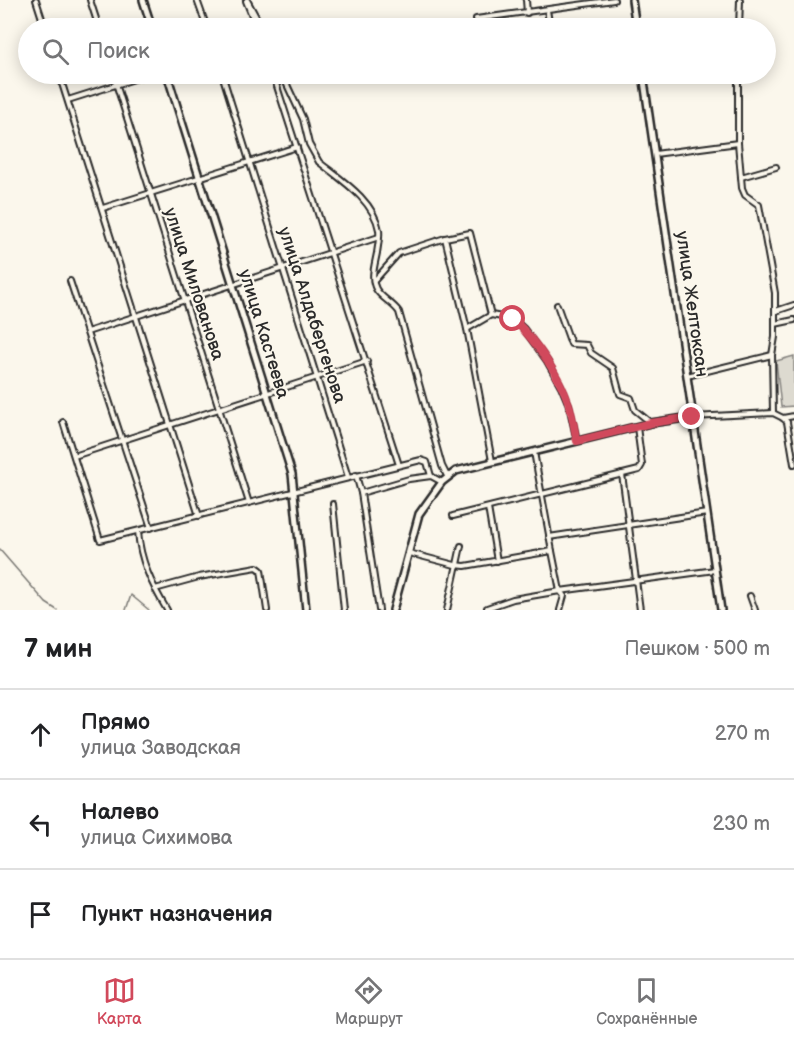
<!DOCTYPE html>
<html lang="ru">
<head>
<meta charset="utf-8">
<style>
	:root { --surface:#fff; --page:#f2f2f2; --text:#202124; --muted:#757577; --line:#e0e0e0; --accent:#d1495b }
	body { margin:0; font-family:"Balsamiq Sans",sans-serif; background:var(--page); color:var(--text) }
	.stop { position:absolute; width:18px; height:18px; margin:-14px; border:4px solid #d1495b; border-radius:50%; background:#fff }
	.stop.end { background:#d1495b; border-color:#fff; box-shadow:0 2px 6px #0008 }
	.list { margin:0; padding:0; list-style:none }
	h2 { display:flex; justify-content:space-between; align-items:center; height:78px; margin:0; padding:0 24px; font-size:26px }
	h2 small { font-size:20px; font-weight:400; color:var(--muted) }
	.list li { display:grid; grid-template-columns:39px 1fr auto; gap:18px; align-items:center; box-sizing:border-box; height:90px; padding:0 24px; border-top:2px solid var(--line) }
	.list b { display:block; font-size:22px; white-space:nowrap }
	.list p { margin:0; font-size:20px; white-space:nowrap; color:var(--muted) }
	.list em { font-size:20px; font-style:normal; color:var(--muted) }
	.icon { flex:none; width:33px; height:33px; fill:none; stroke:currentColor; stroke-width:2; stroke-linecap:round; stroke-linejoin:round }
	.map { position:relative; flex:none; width:794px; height:610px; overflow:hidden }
	.search { position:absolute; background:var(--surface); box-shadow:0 3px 15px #0003; left:18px; right:18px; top:18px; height:66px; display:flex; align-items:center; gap:15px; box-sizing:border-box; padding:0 21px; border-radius:33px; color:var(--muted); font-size:22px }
	.sheet { height:348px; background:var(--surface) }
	nav { display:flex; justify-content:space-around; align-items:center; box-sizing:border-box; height:84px; border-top:2px solid var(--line); background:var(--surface); font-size:16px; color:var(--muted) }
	nav a { display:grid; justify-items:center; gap:3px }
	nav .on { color:var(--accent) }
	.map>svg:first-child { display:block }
	.green { fill:#dddad0; stroke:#84827e; stroke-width:1.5 }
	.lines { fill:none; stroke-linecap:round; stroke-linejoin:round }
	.stream { stroke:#7b7a75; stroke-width:1.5 }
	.street-casing { stroke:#2b2b2b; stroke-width:8 }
	.secondary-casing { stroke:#2b2b2b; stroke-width:10 }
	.street { stroke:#fbf7ec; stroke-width:4 }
	.secondary { stroke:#fbf7ec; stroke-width:5 }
	.route { stroke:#d1495b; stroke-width:8 }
	.labels { text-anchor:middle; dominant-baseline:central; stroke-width:4.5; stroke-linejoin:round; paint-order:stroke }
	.street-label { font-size:18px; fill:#2b2b2b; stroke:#fbf7ec }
</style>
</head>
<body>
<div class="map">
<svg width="794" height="610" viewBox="0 0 794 610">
	<rect width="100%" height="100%" fill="#fbf7ec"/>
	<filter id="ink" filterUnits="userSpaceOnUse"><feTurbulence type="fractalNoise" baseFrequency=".0167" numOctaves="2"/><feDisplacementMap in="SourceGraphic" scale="12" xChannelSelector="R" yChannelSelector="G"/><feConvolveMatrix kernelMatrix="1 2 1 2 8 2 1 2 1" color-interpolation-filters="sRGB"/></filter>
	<g filter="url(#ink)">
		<polygon class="green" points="794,356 794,406 781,407 776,361"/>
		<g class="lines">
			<g class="stream">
				<polyline points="0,550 46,603 57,610"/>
				<polyline points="126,610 131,595 149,610"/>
			</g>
			<defs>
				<g id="street">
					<polyline points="36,0 45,28"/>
					<polyline points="90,0 99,28"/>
					<polyline points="197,0 207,28"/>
					<polyline points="247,0 262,28"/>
					<polyline points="526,0 527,13"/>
					<polyline points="246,1 257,28"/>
					<polyline points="547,10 550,28"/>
					<polyline points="476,19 614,0"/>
					<polyline points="739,28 740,0"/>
					<polyline points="59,74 199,516"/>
					<polyline points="113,74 249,503"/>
					<polyline points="222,74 348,477"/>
					<polyline points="273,74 399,465"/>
					<path d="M282 74 303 119 309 144 319 162C340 179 374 200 379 230 380 237 378 245 377 253 375 264 370 278 376 289 381 298 393 303 399 312L442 466 447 476"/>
					<polyline points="594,74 597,75 611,74"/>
					<polyline points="738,74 738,143 742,188 745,195 759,205 775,293 775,337 772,355 773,413"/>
					<polyline points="68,100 150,74"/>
					<polyline points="655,154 738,143"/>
					<polyline points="741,177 776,167"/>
					<polyline points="103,208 297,147"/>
					<polyline points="70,281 151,528"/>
					<polyline points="374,281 399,253 445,238"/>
					<polyline points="557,305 571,344 587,345 591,353 613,368 620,394 631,398 635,410 651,423"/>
					<polyline points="776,311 794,305"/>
					<polyline points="775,324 794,320"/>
					<polyline points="467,329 491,315"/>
					<polyline points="87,332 379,237"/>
					<polyline points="687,376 772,355"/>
					<polyline points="693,417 773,413 783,418 787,422 794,464"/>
					<polyline points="783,418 794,416"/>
					<polyline points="63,422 100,540 421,460 427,462 431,476"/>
					<polyline points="534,452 552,551 560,591 564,596 560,610"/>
					<polyline points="74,456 367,361"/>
					<polyline points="492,461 467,329 445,238 470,233 491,315 513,319 524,329 547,361 561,386 569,405 577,441"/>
					<polyline points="622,474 640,610"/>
					<polyline points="356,475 361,493 379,610"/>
					<polyline points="361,493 409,479 431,476 442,482"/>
					<polyline points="333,504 344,610"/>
					<polyline points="488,508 497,561"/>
					<polyline points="453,516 639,470 642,465 637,427"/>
					<path d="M138 531C140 561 152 585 167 610"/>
					<polyline points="549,537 707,513"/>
					<polyline points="409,553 455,565 465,566 552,551"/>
					<polyline points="155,589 199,577 257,567 261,570 267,610"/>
					<polyline points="750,596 755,610"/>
					<polyline points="487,608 513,599 560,591 715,570"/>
					<polyline points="447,610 461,546"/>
				</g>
				<g id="secondary">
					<polyline points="143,0 152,28"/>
					<polyline points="632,0 636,28"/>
					<polyline points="167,74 292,474 306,610"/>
					<polyline points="643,74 721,610"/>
					<polyline points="393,610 419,514 442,482 456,471 651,423 692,417"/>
				</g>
			</defs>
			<use href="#street" class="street-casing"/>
			<use href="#secondary" class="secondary-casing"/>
			<use href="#street" class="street"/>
			<use href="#secondary" class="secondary"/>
		</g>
	</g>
	<g class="lines" filter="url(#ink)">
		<path class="route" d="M513 319C536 341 559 374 569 404 573 416 574 429 577 441L651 423 692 417"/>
	</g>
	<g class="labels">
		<g class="street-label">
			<text transform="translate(194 284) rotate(72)">улица Милованова</text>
			<text transform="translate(692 304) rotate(82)">улица Желтоксан</text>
			<text transform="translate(312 315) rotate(72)">улица Алдабергенова</text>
			<text transform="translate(264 334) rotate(73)">улица Кастеева</text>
		</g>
	</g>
</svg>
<div class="stop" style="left:513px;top:319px"></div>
<div class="stop end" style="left:692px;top:417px"></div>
<div class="search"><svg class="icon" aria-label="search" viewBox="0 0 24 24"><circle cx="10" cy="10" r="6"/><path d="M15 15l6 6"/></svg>Поиск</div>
</div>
<section class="sheet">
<h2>7 мин<small>Пешком · 500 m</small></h2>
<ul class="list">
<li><svg class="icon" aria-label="ahead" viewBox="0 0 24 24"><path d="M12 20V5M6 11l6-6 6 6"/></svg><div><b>Прямо</b><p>улица Заводская</p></div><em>270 m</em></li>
<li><svg class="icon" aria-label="left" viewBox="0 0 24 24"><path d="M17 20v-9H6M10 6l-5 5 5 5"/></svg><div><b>Налево</b><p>улица Сихимова</p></div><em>230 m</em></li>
<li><svg class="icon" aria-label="arrive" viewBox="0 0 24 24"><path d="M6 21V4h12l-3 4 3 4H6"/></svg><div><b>Пункт назначения</b></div></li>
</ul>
</section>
<nav>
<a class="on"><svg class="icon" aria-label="map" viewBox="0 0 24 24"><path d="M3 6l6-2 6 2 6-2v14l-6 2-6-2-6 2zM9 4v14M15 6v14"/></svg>Карта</a>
<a><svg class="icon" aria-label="directions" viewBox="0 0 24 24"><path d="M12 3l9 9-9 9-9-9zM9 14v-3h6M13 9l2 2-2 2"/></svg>Маршрут</a>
<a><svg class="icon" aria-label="saved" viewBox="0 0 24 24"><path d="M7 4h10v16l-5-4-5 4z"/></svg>Сохранённые</a>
</nav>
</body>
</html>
